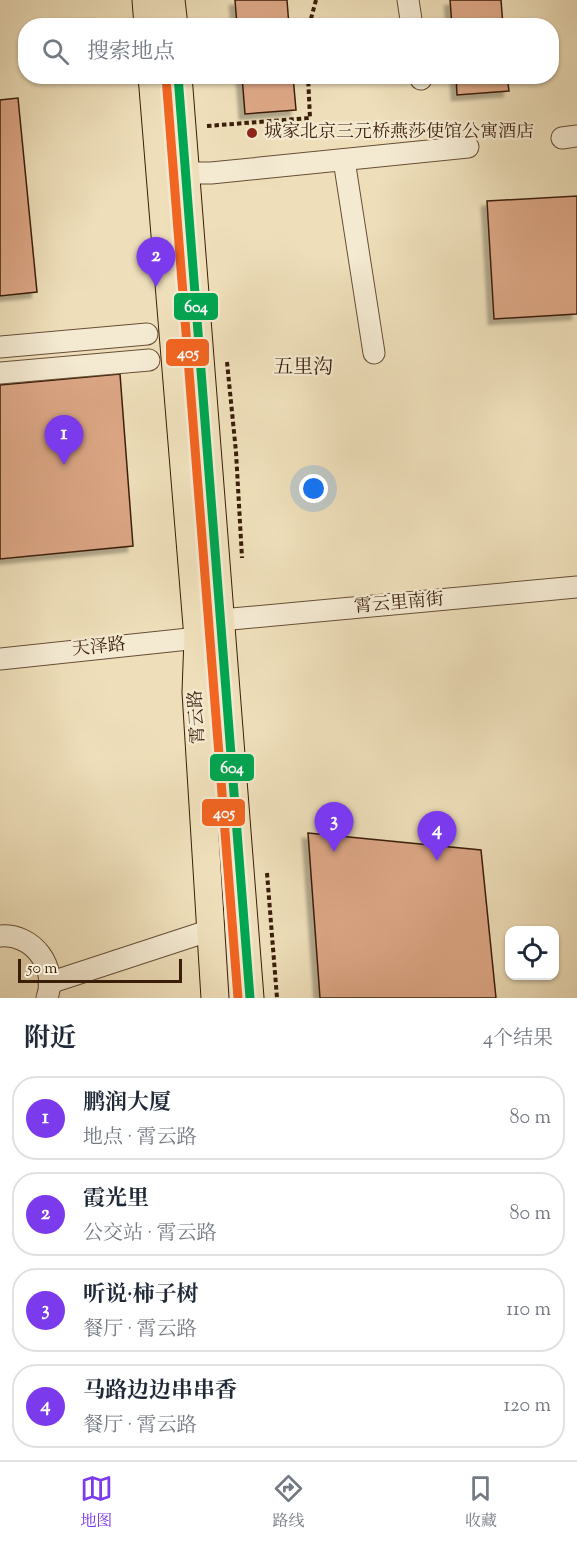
<!DOCTYPE html>
<html lang="zh">
<head>
<meta charset="utf-8">
<style>
	:root { --surface:#fff; --page:#f2f2f3; --text:#1f2937; --muted:#747a83; --line:#e0e1e3; --accent:#7c3aed }
	body { margin:0; font-family:"Sorts Mill Goudy","Noto Serif SC",serif; background:var(--page); color:var(--text) }
	.controls { position:absolute; right:18px; bottom:18px; display:grid; overflow:hidden; border-radius:12px; box-shadow:0 2px 4px #0004 }
	.controls button { width:54px; height:54px; display:grid; place-items:center; padding:0; border:0; border-bottom:2px solid var(--line); background:var(--surface); color:var(--text); font:30px sans-serif }
	.scale { position:absolute; left:18px; bottom:15px; width:164px; box-sizing:border-box; padding-left:6px; border:3px solid #3b1e0a; border-top:0; font-size:16px; line-height:21px; white-space:nowrap; color:#3b1e0a; -webkit-text-stroke:4px #f4ead2; paint-order:stroke }
	.you { position:absolute; left:314px; top:489px; width:21px; height:21px; margin:-15px; border:4px solid #fff; border-radius:50%; background:#1a73e8; box-shadow:0 0 0 9px #1a73e833 }
	.badge { display:grid; place-items:center; width:39px; height:39px; border-radius:50%; background:var(--accent); color:#fff; font-size:20px; font-weight:700 }
	.pin { position:absolute; translate:-50% -50px; filter:drop-shadow(0 2px 3px #0008) }
	.pin::after { content:''; position:absolute; top:32px; width:21px; height:18px; background:inherit; clip-path:polygon(0 0,100% 0,50% 100%) }
	.list { margin:0; padding:0; list-style:none }
	h2 { display:flex; justify-content:space-between; align-items:center; height:78px; margin:0; padding:0 24px; font-size:26px }
	h2 small { font-size:20px; font-weight:400; color:var(--muted) }
	.list li { display:grid; grid-template-columns:39px 1fr auto; gap:18px; align-items:center; box-sizing:border-box; height:84px; margin:0 12px 12px; padding:0 12px; border:2px solid var(--line); border-radius:24px }
	.list b { display:block; font-size:22px; white-space:nowrap }
	.list p { margin:0; font-size:20px; white-space:nowrap; color:var(--muted) }
	.list em { font-size:20px; font-style:normal; color:var(--muted) }
	.icon { flex:none; width:33px; height:33px; fill:none; stroke:currentColor; stroke-width:2; stroke-linecap:round; stroke-linejoin:round }
	.map { position:relative; flex:none; width:577px; height:998px; overflow:hidden }
	.search { position:absolute; background:var(--surface); box-shadow:0 2px 4px #0004; left:18px; right:18px; top:18px; height:66px; display:flex; align-items:center; gap:15px; box-sizing:border-box; padding:0 21px; border-radius:24px; color:var(--muted); font-size:22px }
	.sheet { height:462px; background:var(--surface) }
	nav { display:flex; justify-content:space-around; align-items:center; box-sizing:border-box; height:84px; border-top:2px solid var(--line); background:var(--surface); font-size:16px; color:var(--muted) }
	nav a { display:grid; justify-items:center; gap:3px }
	nav .on { color:var(--accent) }
	.map>svg:first-child { display:block }
	.building { fill:#dda786; stroke:#3b1e0a; stroke-width:1.5; filter:url(#shadow) }
	.lines { fill:none; stroke-linecap:round; stroke-linejoin:round }
	.minor-casing { stroke:#684e36; stroke-width:23 }
	.major-casing { stroke:#3b1e0a; stroke-width:29 }
	.path { stroke:#3b1e0a; stroke-width:4; stroke-dasharray:4.5 3; stroke-linecap:butt }
	.minor { stroke:#f4ead2; stroke-width:21 }
	.major { stroke:#eedfba; stroke-width:27 }
	.bus-1-casing { stroke:#f4ead2; stroke-width:14 }
	.bus-2-casing { stroke:#f4ead2; stroke-width:14 }
	.bus-1 { stroke:#00a651; stroke-width:9 }
	.bus-2 { stroke:#f26522; stroke-width:9 }
	.poi-dot { fill:#8f2418; stroke:#f4ead2; stroke-width:2 }
	.labels { text-anchor:middle; dominant-baseline:central; stroke-width:4.5; stroke-linejoin:round; paint-order:stroke }
	.poi-label { font-size:18px; fill:#3b1e0a; stroke:#f4ead2; text-anchor:start }
	.street-label { font-size:18px; fill:#3b1e0a; stroke:#f4ead2 }
	.neighbourhood-label { font-size:20px; fill:#3b1e0a; stroke:#f4ead2 }
	.line-badge { stroke:#f4ead2; stroke-width:2 }
	.badge-label { font-size:16px; text-anchor:middle; font-weight:bold; fill:#fff }
</style>
</head>
<body>
<div class="map">
<svg width="577" height="998" viewBox="0 0 577 998">
	<defs>
		<filter id="shadow"><feDropShadow dx="-5.5" dy="5.5" stdDeviation="1.5" flood-color="#0004"/></filter>
	</defs>
	<rect width="100%" height="100%" fill="#eedfba"/>
	<filter id="stains"><feTurbulence type="fractalNoise" baseFrequency=".00333" numOctaves="4"/><feColorMatrix values="0 0 0 0 .2 0 0 0 0 .09 0 0 0 0 .02 0 0 0 .5 -.17"/></filter>
	<radialGradient id="worn" r=".72"><stop offset=".6" stop-color="#630" stop-opacity="0"/><stop offset="1" stop-color="#630" stop-opacity=".3"/></radialGradient>
	<g class="building">
		<polygon points="235,0 287,0 289,26 237,26"/>
		<polygon points="450,0 501,0 503,26 452,26"/>
		<polygon points="242,76 293,76 296,110 245,114"/>
		<polygon points="456,76 507,76 509,91 457,95"/>
		<polygon points="18,98 37,292 0,296 0,100"/>
		<polygon points="577,196 577,314 494,319 487,201"/>
		<polygon points="120,374 133,546 0,559 0,385"/>
		<polygon points="308,833 481,850 496,998 320,998"/>
	</g>
	<g class="lines">
		<defs>
			<g id="minor">
				<polyline points="408,0 412,26"/>
				<polyline points="420,76 421,79"/>
				<polyline points="562,138 577,136"/>
				<polyline points="344,160 374,353"/>
				<polyline points="186,173 211,173 468,147"/>
				<polyline points="0,347 147,334"/>
				<polyline points="0,373 149,360"/>
				<polyline points="0,659 198,638 221,620 577,587"/>
				<path d="M0 936C33 933 58 967 47 998"/>
				<polyline points="49,983 211,930"/>
			</g>
			<g id="major">
				<polyline points="146,0 148,26"/>
				<polyline points="171,0 174,26"/>
				<polyline points="152,76 198,638 196,692 215,998"/>
				<polyline points="178,76 250,998"/>
			</g>
		</defs>
		<use href="#minor" class="minor-casing"/>
		<use href="#major" class="major-casing"/>
		<g class="path">
			<polyline points="309,26 316,0"/>
			<polyline points="207,126 310,118 308,76"/>
			<polyline points="227,362 236,452 242,558"/>
			<polyline points="267,873 277,998"/>
		</g>
		<use href="#minor" class="minor"/>
		<use href="#major" class="major"/>
		<defs>
			<polyline id="bus-1" points="178,76 250,998"/>
			<polyline id="bus-2" points="166,77 238,998"/>
		</defs>
		<use href="#bus-1" class="bus-1-casing"/>
		<use href="#bus-2" class="bus-2-casing"/>
		<use href="#bus-1" class="bus-1"/>
		<use href="#bus-2" class="bus-2"/>
	</g>
	<circle class="poi-dot" cx="252" cy="133" r="6"/>
	<g class="labels">
		<g class="poi-label">
			<text x="264" y="133">城家北京三元桥燕莎使馆公寓酒店</text>
		</g>
		<g class="street-label">
			<text transform="translate(399 604) rotate(-5)">霄云里南街</text>
			<text transform="translate(99 648) rotate(-6)">天泽路</text>
			<text transform="translate(198 717) rotate(-93)">霄云路</text>
		</g>
		<g class="neighbourhood-label">
			<text x="303" y="368">五里沟</text>
		</g>
	</g>
	<g class="line-badge">
		<rect x="173" y="292" width="46" height="29" rx="6" fill="#00a651"/>
		<rect x="165" y="338" width="45" height="29" rx="6" fill="#f26522"/>
		<rect x="209" y="753" width="46" height="29" rx="6" fill="#00a651"/>
		<rect x="201" y="798" width="45" height="29" rx="6" fill="#f26522"/>
	</g>
	<g class="badge-label">
		<text x="196" y="312">604</text>
		<text x="188" y="358">405</text>
		<text x="232" y="773">604</text>
		<text x="224" y="818">405</text>
	</g>
	<rect width="100%" height="100%" filter="url(#stains)"/>
	<rect width="100%" height="100%" fill="url(#worn)"/>
</svg>
<div class="controls">
<button><svg class="icon" aria-label="locate" viewBox="0 0 24 24"><circle cx="12" cy="12" r="6"/><path d="M12 2v4M12 18v4M2 12h4M18 12h4"/></svg></button>
</div>
<div class="scale">50 m</div>
<div class="you"></div>
<div class="pin badge" style="left:64px;top:465px">1</div>
<div class="pin badge" style="left:156px;top:287px">2</div>
<div class="pin badge" style="left:334px;top:852px">3</div>
<div class="pin badge" style="left:437px;top:861px">4</div>
<div class="search"><svg class="icon" aria-label="search" viewBox="0 0 24 24"><circle cx="10" cy="10" r="6"/><path d="M15 15l6 6"/></svg>搜索地点</div>
</div>
<section class="sheet">
<h2>附近<small>4个结果</small></h2>
<ul class="list">
<li><span class="badge">1</span><div><b>鹏润大厦</b><p>地点 · 霄云路</p></div><em>80 m</em></li>
<li><span class="badge">2</span><div><b>霞光里</b><p>公交站 · 霄云路</p></div><em>80 m</em></li>
<li><span class="badge">3</span><div><b>听说·柿子树</b><p>餐厅 · 霄云路</p></div><em>110 m</em></li>
<li><span class="badge">4</span><div><b>马路边边串串香</b><p>餐厅 · 霄云路</p></div><em>120 m</em></li>
</ul>
</section>
<nav>
<a class="on"><svg class="icon" aria-label="map" viewBox="0 0 24 24"><path d="M3 6l6-2 6 2 6-2v14l-6 2-6-2-6 2zM9 4v14M15 6v14"/></svg>地图</a>
<a><svg class="icon" aria-label="directions" viewBox="0 0 24 24"><path d="M12 3l9 9-9 9-9-9zM9 14v-3h6M13 9l2 2-2 2"/></svg>路线</a>
<a><svg class="icon" aria-label="saved" viewBox="0 0 24 24"><path d="M7 4h10v16l-5-4-5 4z"/></svg>收藏</a>
</nav>
</body>
</html>
